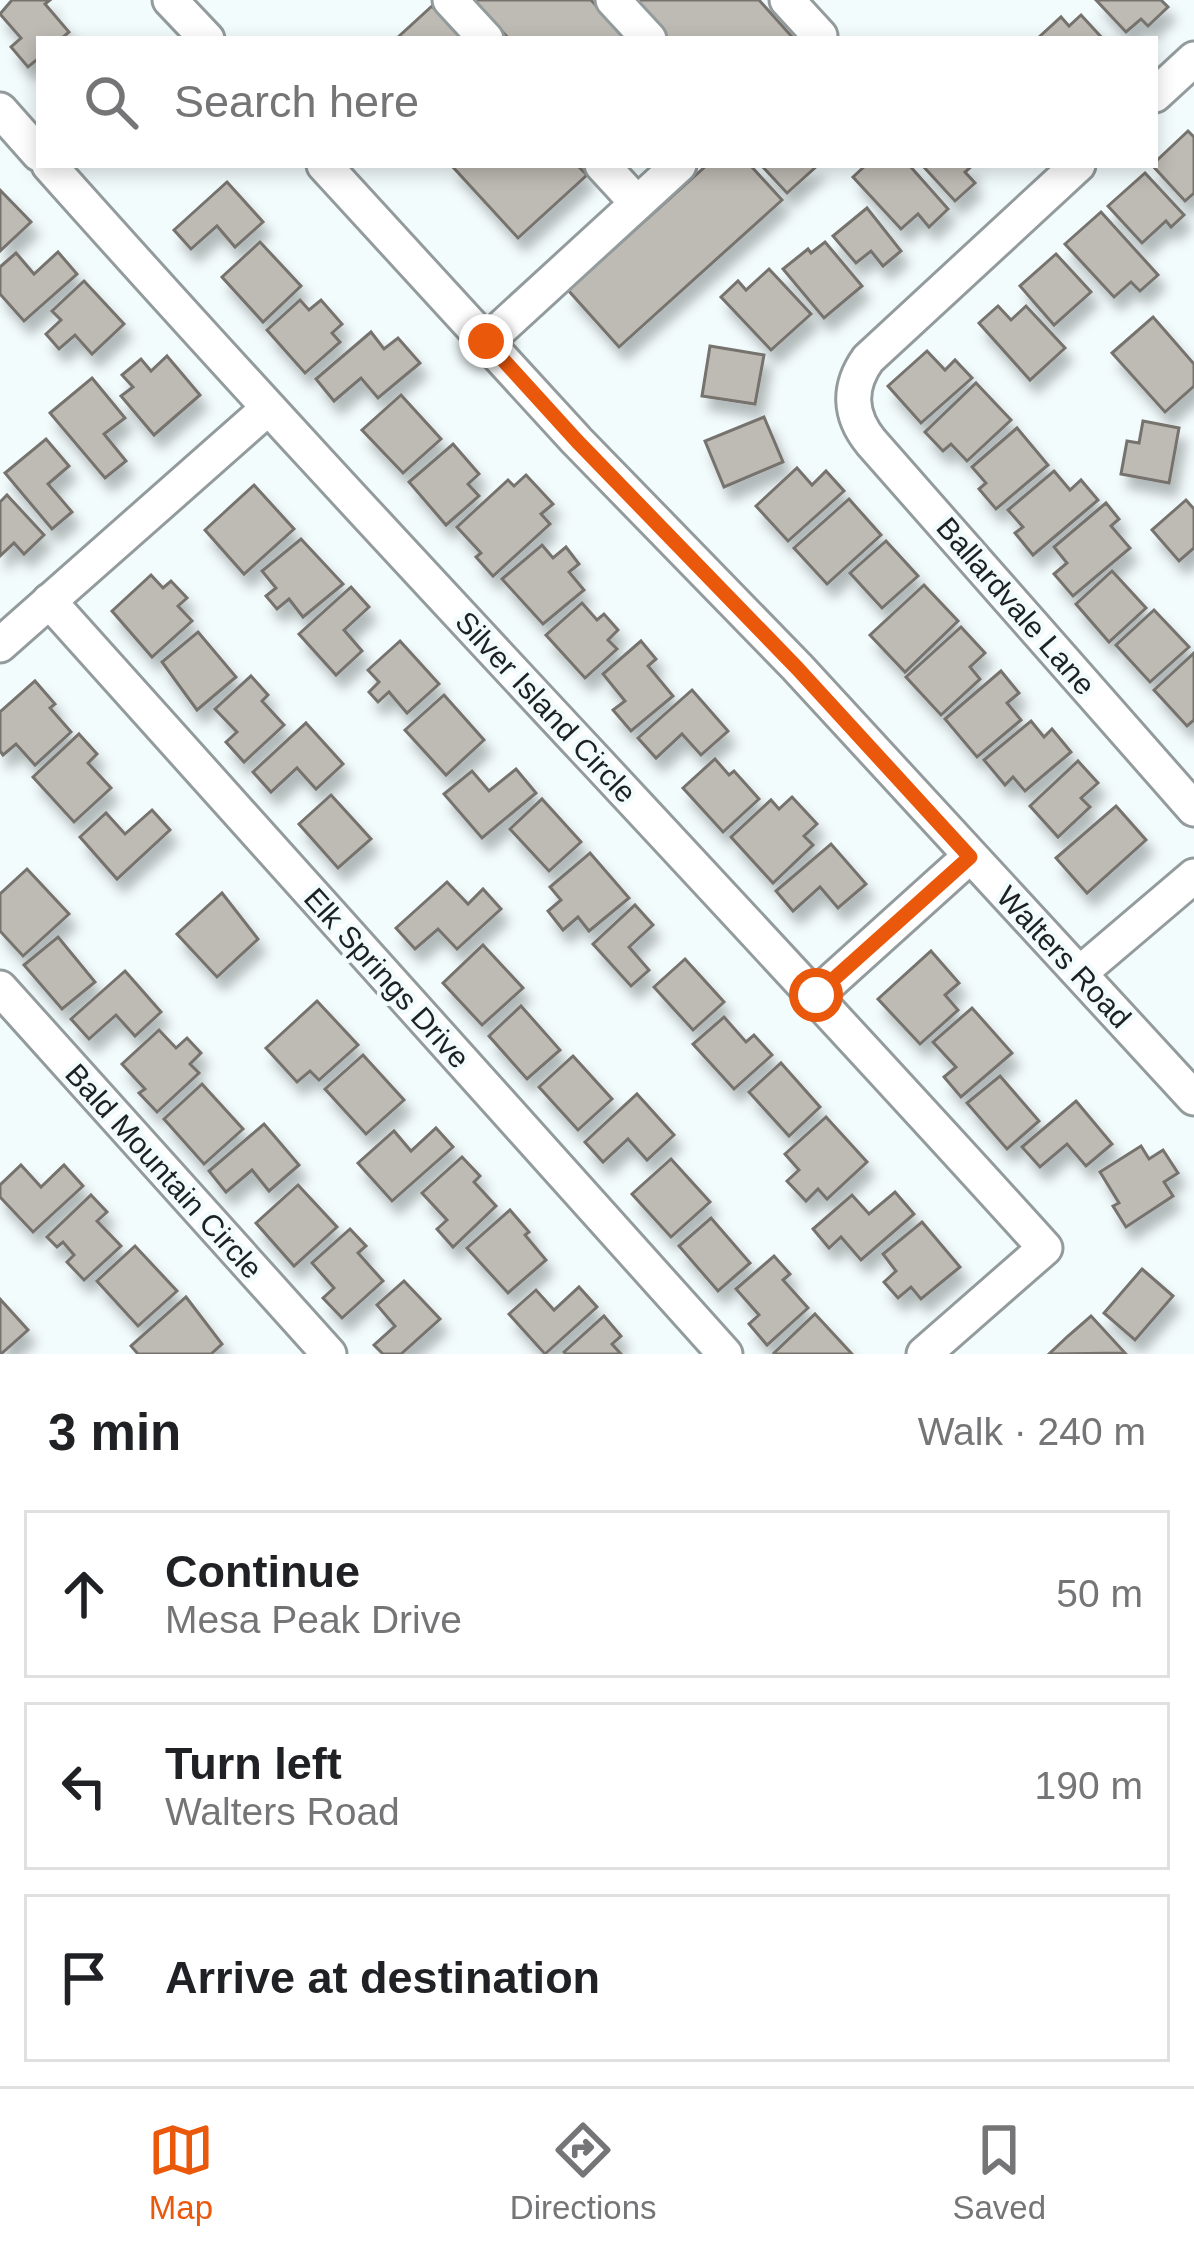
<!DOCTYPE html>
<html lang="en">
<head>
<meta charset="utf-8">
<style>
	:root { --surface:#fff; --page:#f6f6f6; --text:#202124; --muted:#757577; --line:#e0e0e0; --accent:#ea580c }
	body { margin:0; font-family:Arial,sans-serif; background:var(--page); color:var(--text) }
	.stop { position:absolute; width:36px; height:36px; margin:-27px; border:9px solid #ea580c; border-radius:50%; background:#fff }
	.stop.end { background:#ea580c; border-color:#fff; box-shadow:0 3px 12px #0008 }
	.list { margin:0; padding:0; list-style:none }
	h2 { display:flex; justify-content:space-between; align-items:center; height:156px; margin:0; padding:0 48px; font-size:51px }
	h2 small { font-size:39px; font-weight:400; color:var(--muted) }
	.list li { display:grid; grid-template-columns:78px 1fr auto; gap:36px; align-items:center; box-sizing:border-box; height:168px; margin:0 24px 24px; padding:0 24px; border:3px solid var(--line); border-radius:0px }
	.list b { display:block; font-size:45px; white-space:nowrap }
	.list p { margin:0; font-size:39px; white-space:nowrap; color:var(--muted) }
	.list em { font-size:39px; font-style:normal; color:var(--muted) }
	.icon { flex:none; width:66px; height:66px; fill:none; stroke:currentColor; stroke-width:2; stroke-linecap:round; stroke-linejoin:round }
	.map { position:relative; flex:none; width:1194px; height:1354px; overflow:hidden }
	.search { position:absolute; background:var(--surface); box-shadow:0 6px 18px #0003; left:36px; right:36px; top:36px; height:132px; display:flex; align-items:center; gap:30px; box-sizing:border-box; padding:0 42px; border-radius:0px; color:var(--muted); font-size:45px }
	.sheet { height:732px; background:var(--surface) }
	nav { display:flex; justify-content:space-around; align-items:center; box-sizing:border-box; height:168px; border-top:3px solid var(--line); background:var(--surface); font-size:33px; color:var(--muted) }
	nav a { display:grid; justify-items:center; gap:6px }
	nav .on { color:var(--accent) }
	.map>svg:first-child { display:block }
	.building { fill:#bebab4; stroke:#76726d; stroke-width:3; filter:url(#shadow) }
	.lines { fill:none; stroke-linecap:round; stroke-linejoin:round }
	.minor-casing { stroke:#939b9c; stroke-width:39 }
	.minor { stroke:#fff; stroke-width:33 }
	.route { stroke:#ea580c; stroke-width:15 }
	.labels { text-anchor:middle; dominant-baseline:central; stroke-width:9; stroke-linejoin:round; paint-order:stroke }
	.street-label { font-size:30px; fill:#1e2121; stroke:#f3fcfd }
</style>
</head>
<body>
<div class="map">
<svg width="1194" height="1354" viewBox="0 0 1194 1354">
	<defs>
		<filter id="shadow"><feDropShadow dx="7" dy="13" stdDeviation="6" flood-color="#0004"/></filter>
	</defs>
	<rect width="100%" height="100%" fill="#f3fcfd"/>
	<g class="building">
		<polygon points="12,0 50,0 45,4 69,32 61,39 39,39 39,58 28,67 11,47 21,38 0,14"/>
		<polygon points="474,0 591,0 626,39 509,39"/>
		<polygon points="633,0 759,0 794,39 668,39"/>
		<polygon points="1096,0 1161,0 1168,7 1148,26 1141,19 1126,32"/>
		<polygon points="432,6 462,39 396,39"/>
		<polygon points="1081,15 1103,39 1038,38 1061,17 1069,26"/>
		<polygon points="1188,131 1194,137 1194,193 1185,201 1152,165"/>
		<polygon points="451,165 577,165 587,175 518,238"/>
		<polygon points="707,165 750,165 782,200 619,347 568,290"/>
		<polygon points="761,165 818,165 787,193"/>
		<polygon points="866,165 909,165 948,209 929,227 918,214 901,229 853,177"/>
		<polygon points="922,165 973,165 965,172 975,183 955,201"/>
		<polygon points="1145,173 1184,215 1171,227 1166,221 1142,243 1108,206"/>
		<polygon points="227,182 263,222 235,247 217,226 191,249 174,230"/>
		<polygon points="0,190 31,222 0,251"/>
		<polygon points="867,208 901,251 883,266 871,251 856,263 833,236"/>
		<polygon points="1101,212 1158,275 1140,291 1131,282 1114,297 1065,244"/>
		<polygon points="260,242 301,286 263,322 222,277"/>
		<polygon points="825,242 862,286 824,318 783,269 808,249 811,253"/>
		<polygon points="58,252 77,274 24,321 0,294 0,267 16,253 34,274"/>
		<polygon points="1056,254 1091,292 1054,325 1020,286"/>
		<polygon points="769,269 811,314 771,350 721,297 738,281 746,290"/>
		<polygon points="84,281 124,324 92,354 75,335 59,349 46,334 61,320 52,311"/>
		<polygon points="300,300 309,310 321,300 342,324 332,333 340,342 305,373 267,330"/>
		<polygon points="998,306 1011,320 1026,306 1065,348 1030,380 979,323"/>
		<polygon points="1153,317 1194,364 1194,386 1165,412 1112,353"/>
		<polygon points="371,332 384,349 398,338 420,363 378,398 361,378 334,401 316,379"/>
		<polygon points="710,346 764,355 755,404 702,396"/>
		<polygon points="927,351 945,370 955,360 972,378 921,423 888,386"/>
		<polygon points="167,356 200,395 154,435 121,396 133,387 122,375 141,359 151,371"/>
		<polygon points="92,378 125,418 104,434 126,461 105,478 50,413"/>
		<polygon points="976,383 1011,420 967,461 951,444 943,451 925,432"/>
		<polygon points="401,395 441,439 403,473 362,430"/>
		<polygon points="764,417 783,462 724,487 705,441"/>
		<polygon points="1143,421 1179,428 1169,483 1121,474 1127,441 1139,443"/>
		<polygon points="1017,428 1048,465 996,509 979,489 986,483 972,467"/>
		<polygon points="46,439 69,466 48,484 72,512 52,529 5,473"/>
		<polygon points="453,444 479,474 468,484 479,496 446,525 409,482"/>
		<polygon points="797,468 812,485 826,471 844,491 788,541 756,506"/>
		<polygon points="1054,471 1070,490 1081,480 1098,500 1033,555 1015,533 1023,527 1008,510"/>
		<polygon points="526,475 553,504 541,514 550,524 493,576 476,557 481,553 457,527 508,480 514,486"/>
		<polygon points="254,485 294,529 244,574 205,530"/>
		<polygon points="7,495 44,535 24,554 14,543 0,556 0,502"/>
		<polygon points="849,499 881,535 827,584 794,548"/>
		<polygon points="1186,500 1194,509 1194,548 1179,561 1152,530"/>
		<polygon points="1106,503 1119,519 1111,526 1130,548 1073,596 1054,574 1067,563 1054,547"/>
		<polygon points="301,539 343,584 303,617 289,599 277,609 266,596 276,588 262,571"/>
		<polygon points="886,541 918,576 882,608 850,573"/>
		<polygon points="542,545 553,558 566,547 579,564 569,572 584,590 543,624 502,579"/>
		<polygon points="1112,571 1146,608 1109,642 1076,604"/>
		<polygon points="151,575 163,588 171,581 187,598 178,606 192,621 152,657 112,611"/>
		<polygon points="924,585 958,621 905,672 870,635"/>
		<polygon points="351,587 369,607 344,630 362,651 336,675 299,634"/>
		<polygon points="582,603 597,620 604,614 618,630 608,640 617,649 585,678 546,635"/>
		<polygon points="1154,610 1189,647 1150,682 1116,645"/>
		<polygon points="961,627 985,653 970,667 980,679 941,715 906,677"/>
		<polygon points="198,632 236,677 197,710 162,662"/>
		<polygon points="400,641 439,684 407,713 389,692 378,702 369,692 379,682 368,670"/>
		<polygon points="641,641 656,659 648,666 673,696 631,731 613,710 625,701 603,674"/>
		<polygon points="1194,653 1194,720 1187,726 1154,690"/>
		<polygon points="1001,671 1019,693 1007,703 1021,720 977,757 945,719"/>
		<polygon points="251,676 268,695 262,701 284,725 244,762 226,742 237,732 215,709"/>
		<polygon points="35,681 55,704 50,708 71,732 35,765 16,744 3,755 0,751 0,712"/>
		<polygon points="692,690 728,731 701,755 682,734 656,758 638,738"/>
		<polygon points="444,695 484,740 446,775 405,730"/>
		<polygon points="1031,721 1044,737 1052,729 1071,752 1025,791 1013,777 1005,785 984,760"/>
		<polygon points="306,723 343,764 316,789 297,768 271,792 253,772"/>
		<polygon points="79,734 97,754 88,763 111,788 74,822 33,777"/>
		<polygon points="715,759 729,775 734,771 759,799 723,832 683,788"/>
		<polygon points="1078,761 1098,783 1081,798 1090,807 1058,837 1030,806"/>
		<polygon points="516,769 536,793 482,838 444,794 472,771 489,791"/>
		<polygon points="331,795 371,839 338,868 299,824"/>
		<polygon points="792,797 817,824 804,836 813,845 773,883 731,837 771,800 779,809"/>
		<polygon points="542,799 581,842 549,871 510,829"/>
		<polygon points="1116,806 1146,840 1087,893 1056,858"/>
		<polygon points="152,810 170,830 117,879 80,837 106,813 125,834"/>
		<polygon points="831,844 866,884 838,908 820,887 793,911 776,891"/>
		<polygon points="590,853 629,898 589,931 578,917 563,930 548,911 561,900 550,887"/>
		<polygon points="27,869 69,914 23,956 0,931 0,894"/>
		<polygon points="447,882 468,904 483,889 501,909 457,949 438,929 415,949 396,928"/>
		<polygon points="222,893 258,939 217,977 177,934"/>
		<polygon points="635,905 653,925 629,947 649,970 631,986 593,944"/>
		<polygon points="58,937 95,982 62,1009 24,965"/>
		<polygon points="483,945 523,988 482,1025 443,983"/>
		<polygon points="931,951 959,983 945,995 958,1010 920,1044 878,999"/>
		<polygon points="685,959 724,1002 693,1030 654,987"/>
		<polygon points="125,971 161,1012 135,1036 116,1015 89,1039 71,1019"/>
		<polygon points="317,1001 358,1045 319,1080 310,1071 297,1082 266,1048"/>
		<polygon points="521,1006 560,1050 527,1079 489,1036"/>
		<polygon points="972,1008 1012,1053 961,1097 944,1077 956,1067 933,1042"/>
		<polygon points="724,1017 746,1042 754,1035 772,1055 734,1089 693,1044"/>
		<polygon points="159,1030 176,1048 187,1038 201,1053 190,1064 199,1073 157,1112 139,1093 145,1089 122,1064"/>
		<polygon points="363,1055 404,1100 366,1134 325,1089"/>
		<polygon points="573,1056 612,1099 578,1130 539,1087"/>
		<polygon points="781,1063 820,1107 789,1136 749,1092"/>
		<polygon points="1000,1076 1039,1121 1007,1149 967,1103"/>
		<polygon points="202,1084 243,1129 204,1164 164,1119"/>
		<polygon points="637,1094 674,1135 647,1160 628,1139 603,1162 585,1142"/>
		<polygon points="1076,1101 1112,1144 1086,1166 1067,1144 1040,1167 1022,1147"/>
		<polygon points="826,1117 867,1162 827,1199 818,1189 806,1201 787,1181 799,1170 785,1154"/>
		<polygon points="264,1124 299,1165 269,1191 252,1170 226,1192 209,1171"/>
		<polygon points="436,1128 453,1147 392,1201 358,1163 394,1131 411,1151"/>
		<polygon points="1141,1146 1149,1159 1163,1150 1178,1173 1164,1182 1173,1196 1126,1227 1113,1206 1119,1203 1100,1172"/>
		<polygon points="462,1157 480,1176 474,1182 496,1206 453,1247 437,1229 447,1220 422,1193"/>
		<polygon points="671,1159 710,1202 671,1237 632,1194"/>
		<polygon points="21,1165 41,1187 64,1165 83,1186 33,1232 0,1197 0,1185"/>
		<polygon points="298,1185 337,1227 294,1266 256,1223"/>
		<polygon points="895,1192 914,1214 861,1260 841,1237 829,1248 813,1229 852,1195 869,1214"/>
		<polygon points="91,1195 107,1212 97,1221 121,1246 84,1280 67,1262 74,1255 63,1242 57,1247 47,1237"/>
		<polygon points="510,1210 529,1232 525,1235 546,1260 508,1293 467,1248"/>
		<polygon points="711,1218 750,1263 718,1291 679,1246"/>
		<polygon points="922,1222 960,1267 921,1299 911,1287 898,1298 884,1282 896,1271 883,1254"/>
		<polygon points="350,1229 366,1246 358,1253 383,1281 342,1318 323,1298 334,1288 312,1263"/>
		<polygon points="135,1246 177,1291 138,1326 97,1281"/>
		<polygon points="774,1256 790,1274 783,1280 808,1308 767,1345 749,1324 759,1315 736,1289"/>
		<polygon points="1142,1269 1173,1296 1135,1340 1104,1313"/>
		<polygon points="404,1281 440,1319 401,1354 383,1354 374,1345 395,1326 377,1305"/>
		<polygon points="579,1287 597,1307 545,1354 509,1314 536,1290 554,1310"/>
		<polygon points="186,1297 222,1344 211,1354 138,1354 131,1346"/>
		<polygon points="0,1299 28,1330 1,1354 0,1354"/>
		<polygon points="815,1314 852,1354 775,1354 774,1353"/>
		<polygon points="604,1316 621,1336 612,1344 621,1354 566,1354 564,1352"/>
		<polygon points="1091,1316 1125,1353 1049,1354 1068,1336"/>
	</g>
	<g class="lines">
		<defs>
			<g id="minor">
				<polyline points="170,0 207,39"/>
				<polyline points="450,0 486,39"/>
				<polyline points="613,0 649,39"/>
				<polyline points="787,0 820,36 817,39"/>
				<polyline points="1155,95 1194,59"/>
				<polyline points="0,110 39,154"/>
				<path d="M49 165C375 531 716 884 1045 1248L924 1354"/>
				<polyline points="324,165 577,441 797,667 1194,1098"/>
				<polyline points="602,165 637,203"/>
				<path d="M1078 165 868 359C848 387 849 415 871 442L1194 809"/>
				<polyline points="486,342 679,165"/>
				<polyline points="49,601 725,1354"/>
				<polyline points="0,645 266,410"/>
				<polyline points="1080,973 1194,876"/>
				<polyline points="0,988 329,1354"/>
				<polyline points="816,995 969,857"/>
			</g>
		</defs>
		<use href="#minor" class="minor-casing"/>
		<use href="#minor" class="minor"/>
	</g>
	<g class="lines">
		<polyline class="route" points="486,341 577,441 797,668 970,857 816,995"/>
	</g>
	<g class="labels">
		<g class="street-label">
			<text transform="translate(1016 606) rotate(49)">Ballardvale Lane</text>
			<text transform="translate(546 707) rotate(47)">Silver Island Circle</text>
			<text transform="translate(1064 957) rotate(47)">Walters Road</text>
			<text transform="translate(387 978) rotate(48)">Elk Springs Drive</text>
			<text transform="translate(164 1171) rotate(48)">Bald Mountain Circle</text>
		</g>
	</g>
</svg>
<div class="stop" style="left:816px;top:995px"></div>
<div class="stop end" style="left:486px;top:341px"></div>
<div class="search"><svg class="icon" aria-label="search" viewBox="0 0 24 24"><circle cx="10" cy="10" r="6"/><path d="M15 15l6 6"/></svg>Search here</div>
</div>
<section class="sheet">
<h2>3 min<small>Walk · 240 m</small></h2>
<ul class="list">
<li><svg class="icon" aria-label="ahead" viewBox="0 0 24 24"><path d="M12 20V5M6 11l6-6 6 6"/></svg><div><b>Continue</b><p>Mesa Peak Drive</p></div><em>50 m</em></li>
<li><svg class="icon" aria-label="left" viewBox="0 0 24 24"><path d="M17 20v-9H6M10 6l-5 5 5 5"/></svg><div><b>Turn left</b><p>Walters Road</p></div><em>190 m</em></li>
<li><svg class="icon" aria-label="arrive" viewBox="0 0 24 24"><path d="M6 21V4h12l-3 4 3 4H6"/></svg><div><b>Arrive at destination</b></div></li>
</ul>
</section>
<nav>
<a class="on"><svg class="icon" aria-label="map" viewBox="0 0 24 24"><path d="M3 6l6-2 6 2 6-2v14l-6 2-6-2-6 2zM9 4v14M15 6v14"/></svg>Map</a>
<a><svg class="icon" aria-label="directions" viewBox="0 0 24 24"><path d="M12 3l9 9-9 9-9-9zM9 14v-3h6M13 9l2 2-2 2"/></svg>Directions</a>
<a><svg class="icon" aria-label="saved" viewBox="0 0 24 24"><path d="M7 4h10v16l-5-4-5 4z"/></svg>Saved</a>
</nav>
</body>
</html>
